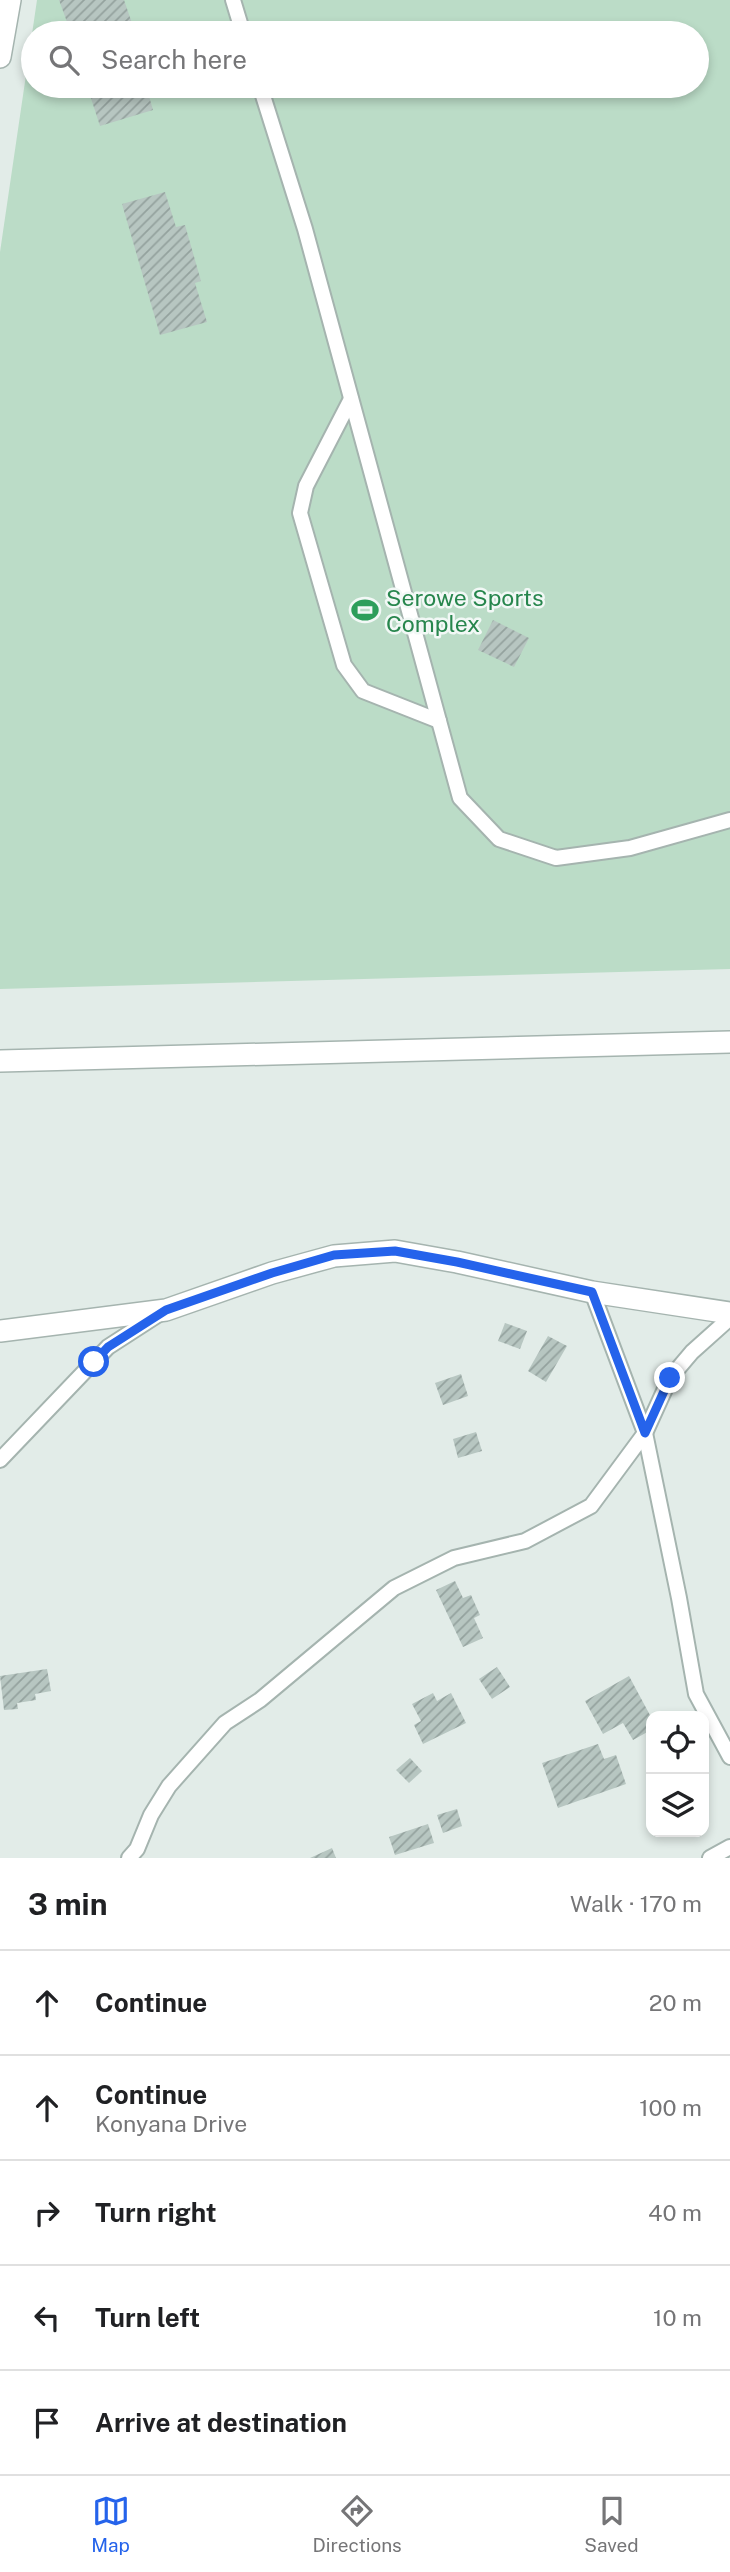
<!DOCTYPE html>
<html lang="en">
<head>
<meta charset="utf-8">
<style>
	:root { --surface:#fff; --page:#f6f6f6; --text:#202124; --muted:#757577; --line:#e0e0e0; --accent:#2563eb }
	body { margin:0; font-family:"Public Sans",sans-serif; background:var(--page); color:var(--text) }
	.controls { position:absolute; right:21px; bottom:21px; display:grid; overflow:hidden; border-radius:14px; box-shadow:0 4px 10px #0003 }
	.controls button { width:63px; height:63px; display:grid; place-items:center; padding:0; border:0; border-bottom:2px solid var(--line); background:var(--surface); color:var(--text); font:35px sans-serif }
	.stop { position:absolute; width:21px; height:21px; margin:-16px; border:5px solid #2563eb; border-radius:50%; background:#fff }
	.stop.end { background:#2563eb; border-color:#fff; box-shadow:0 2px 7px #0008 }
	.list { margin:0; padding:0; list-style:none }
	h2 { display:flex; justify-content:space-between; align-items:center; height:91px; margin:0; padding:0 28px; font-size:30px }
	h2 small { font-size:23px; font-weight:400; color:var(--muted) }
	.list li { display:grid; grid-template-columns:46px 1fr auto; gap:21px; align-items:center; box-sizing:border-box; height:105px; padding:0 28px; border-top:2px solid var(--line) }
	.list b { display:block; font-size:26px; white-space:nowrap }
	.list p { margin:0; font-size:23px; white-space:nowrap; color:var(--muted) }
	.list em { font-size:23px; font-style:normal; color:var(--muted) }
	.icon { flex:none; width:38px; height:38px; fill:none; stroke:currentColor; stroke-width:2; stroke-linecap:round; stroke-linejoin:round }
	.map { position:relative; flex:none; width:730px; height:1858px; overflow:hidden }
	.search { position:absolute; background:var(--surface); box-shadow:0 4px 10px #0003; left:21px; right:21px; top:21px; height:77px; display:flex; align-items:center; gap:18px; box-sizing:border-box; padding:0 24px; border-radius:38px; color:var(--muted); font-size:26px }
	.sheet { height:616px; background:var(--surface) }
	nav { display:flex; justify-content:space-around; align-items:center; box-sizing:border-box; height:98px; border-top:2px solid var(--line); background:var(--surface); font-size:19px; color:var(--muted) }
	nav a { display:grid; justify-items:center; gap:4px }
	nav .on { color:var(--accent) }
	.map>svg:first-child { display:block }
	.garden { fill:#bbdcc7; fill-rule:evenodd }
	.building { fill:url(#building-hatch) }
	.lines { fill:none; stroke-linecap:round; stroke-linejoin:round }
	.lane-casing { stroke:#a5b4af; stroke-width:18 }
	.street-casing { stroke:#a5b4af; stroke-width:24 }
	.lane { stroke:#fff; stroke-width:14 }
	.street { stroke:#fff; stroke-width:21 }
	.route { stroke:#2563eb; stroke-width:9 }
	.labels { text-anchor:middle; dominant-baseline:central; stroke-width:5; stroke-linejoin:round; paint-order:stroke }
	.leisure-label { font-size:23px; fill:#27864d; stroke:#f2f8f6; text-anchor:start }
</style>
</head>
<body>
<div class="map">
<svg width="730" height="1858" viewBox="0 0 730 1858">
	<defs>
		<pattern id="building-hatch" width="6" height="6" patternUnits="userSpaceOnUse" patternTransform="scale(1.75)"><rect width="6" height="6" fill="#b7c6c1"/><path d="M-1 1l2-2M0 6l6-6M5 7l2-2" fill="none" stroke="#94a29e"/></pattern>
	</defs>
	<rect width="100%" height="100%" fill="#e2ece8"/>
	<path class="garden" d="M37 0H730V969L0 989V252ZM33 33H697V86H33Z"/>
	<g class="building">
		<polygon points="59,0 124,0 135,32 71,33"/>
		<polygon points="87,86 146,86 153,110 100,126"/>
		<polygon points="165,192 176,227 185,225 201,281 195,283 207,322 160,335 122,204"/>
		<polygon points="493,620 529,638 514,667 478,650"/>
		<polygon points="505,1323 527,1331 520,1349 498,1341"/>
		<polygon points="548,1336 567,1346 546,1382 528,1371"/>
		<polygon points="461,1374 468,1396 443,1405 435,1383"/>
		<polygon points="476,1432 482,1451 458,1458 453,1439"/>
		<polygon points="455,1581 463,1598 471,1595 480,1615 474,1618 483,1638 463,1647 436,1590"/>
		<polygon points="497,1667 510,1687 492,1699 479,1679"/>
		<polygon points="47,1669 51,1691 35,1694 36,1700 17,1703 18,1709 4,1710 0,1676"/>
		<polygon points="629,1676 651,1717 651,1730 633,1740 623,1723 603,1734 585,1701"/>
		<polygon points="433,1693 437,1701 451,1693 466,1723 423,1744 414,1725 421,1721 412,1704"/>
		<polygon points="598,1744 604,1759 616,1755 626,1784 558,1808 542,1763"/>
		<polygon points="410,1758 422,1771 409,1783 396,1770"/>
		<polygon points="457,1809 462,1826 443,1833 437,1815"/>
		<polygon points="428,1824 434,1843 395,1855 389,1837"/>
		<polygon points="332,1848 336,1858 310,1858"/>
	</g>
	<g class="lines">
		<defs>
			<g id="lane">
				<polyline points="233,0 243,33"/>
				<polyline points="260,86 305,229 460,798 499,839 556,858 630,848 730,820"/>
				<polyline points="351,399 306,486 300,513 344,665 363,691 439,721"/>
				<polyline points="592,1292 645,1433 679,1598 696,1694 730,1757"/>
				<polyline points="0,1460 108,1347 159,1314"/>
				<polyline points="129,1858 137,1849 151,1815 169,1786 225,1723 260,1700 394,1588 454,1558 525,1541 591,1506 645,1433 670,1378 692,1352 730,1318"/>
				<polyline points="710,1858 730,1847"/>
			</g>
			<g id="street">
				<polyline points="0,57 10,0"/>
				<polyline points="0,1061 730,1042"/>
				<polyline points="0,1331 166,1310 272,1273 334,1256 395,1251 457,1262 592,1292 730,1313"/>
			</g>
		</defs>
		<use href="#lane" class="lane-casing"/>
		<use href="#street" class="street-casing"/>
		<use href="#lane" class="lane"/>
		<use href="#street" class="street"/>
	</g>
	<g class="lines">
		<polyline class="route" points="94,1362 108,1347 166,1310 272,1273 334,1255 395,1251 457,1262 592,1292 645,1433 670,1378"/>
	</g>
	<defs>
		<symbol id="stadium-bare" viewBox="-9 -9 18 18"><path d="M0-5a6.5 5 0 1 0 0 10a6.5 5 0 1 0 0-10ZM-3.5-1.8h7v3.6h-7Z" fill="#2e9e5b" stroke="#f2f8f6" stroke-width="2.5" paint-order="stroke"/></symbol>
	</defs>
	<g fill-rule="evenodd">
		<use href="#stadium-bare" x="346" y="591" width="38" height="38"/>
	</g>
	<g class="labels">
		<g class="leisure-label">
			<text x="386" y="597">Serowe Sports<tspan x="386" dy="26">Complex</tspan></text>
		</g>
	</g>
</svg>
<div class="controls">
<button><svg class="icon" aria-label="locate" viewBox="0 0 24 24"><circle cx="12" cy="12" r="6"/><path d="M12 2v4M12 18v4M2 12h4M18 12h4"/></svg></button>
<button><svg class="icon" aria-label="layers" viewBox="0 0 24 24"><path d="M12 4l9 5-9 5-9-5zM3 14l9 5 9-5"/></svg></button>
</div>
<div class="stop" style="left:94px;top:1362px"></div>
<div class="stop end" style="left:670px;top:1378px"></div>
<div class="search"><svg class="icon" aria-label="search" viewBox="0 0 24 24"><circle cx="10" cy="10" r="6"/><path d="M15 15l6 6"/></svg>Search here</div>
</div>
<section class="sheet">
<h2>3 min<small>Walk · 170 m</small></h2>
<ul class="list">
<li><svg class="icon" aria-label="ahead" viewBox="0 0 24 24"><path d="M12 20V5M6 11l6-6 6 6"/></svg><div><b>Continue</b></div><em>20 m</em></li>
<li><svg class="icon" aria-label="ahead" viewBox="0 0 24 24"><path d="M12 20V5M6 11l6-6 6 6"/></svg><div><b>Continue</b><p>Konyana Drive</p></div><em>100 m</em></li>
<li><svg class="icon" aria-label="right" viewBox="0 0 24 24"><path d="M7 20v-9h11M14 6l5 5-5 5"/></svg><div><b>Turn right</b></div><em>40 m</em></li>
<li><svg class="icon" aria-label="left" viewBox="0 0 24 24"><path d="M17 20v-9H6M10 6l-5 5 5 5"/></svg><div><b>Turn left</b></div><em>10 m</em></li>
<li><svg class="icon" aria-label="arrive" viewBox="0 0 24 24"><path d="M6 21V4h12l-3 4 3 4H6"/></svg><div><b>Arrive at destination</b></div></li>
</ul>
</section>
<nav>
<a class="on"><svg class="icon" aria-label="map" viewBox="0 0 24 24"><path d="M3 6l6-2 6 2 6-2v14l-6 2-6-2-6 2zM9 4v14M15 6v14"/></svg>Map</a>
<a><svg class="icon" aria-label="directions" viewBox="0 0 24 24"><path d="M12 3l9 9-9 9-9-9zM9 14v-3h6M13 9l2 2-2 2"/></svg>Directions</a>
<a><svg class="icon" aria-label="saved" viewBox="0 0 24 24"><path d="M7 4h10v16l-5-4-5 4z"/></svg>Saved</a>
</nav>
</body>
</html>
